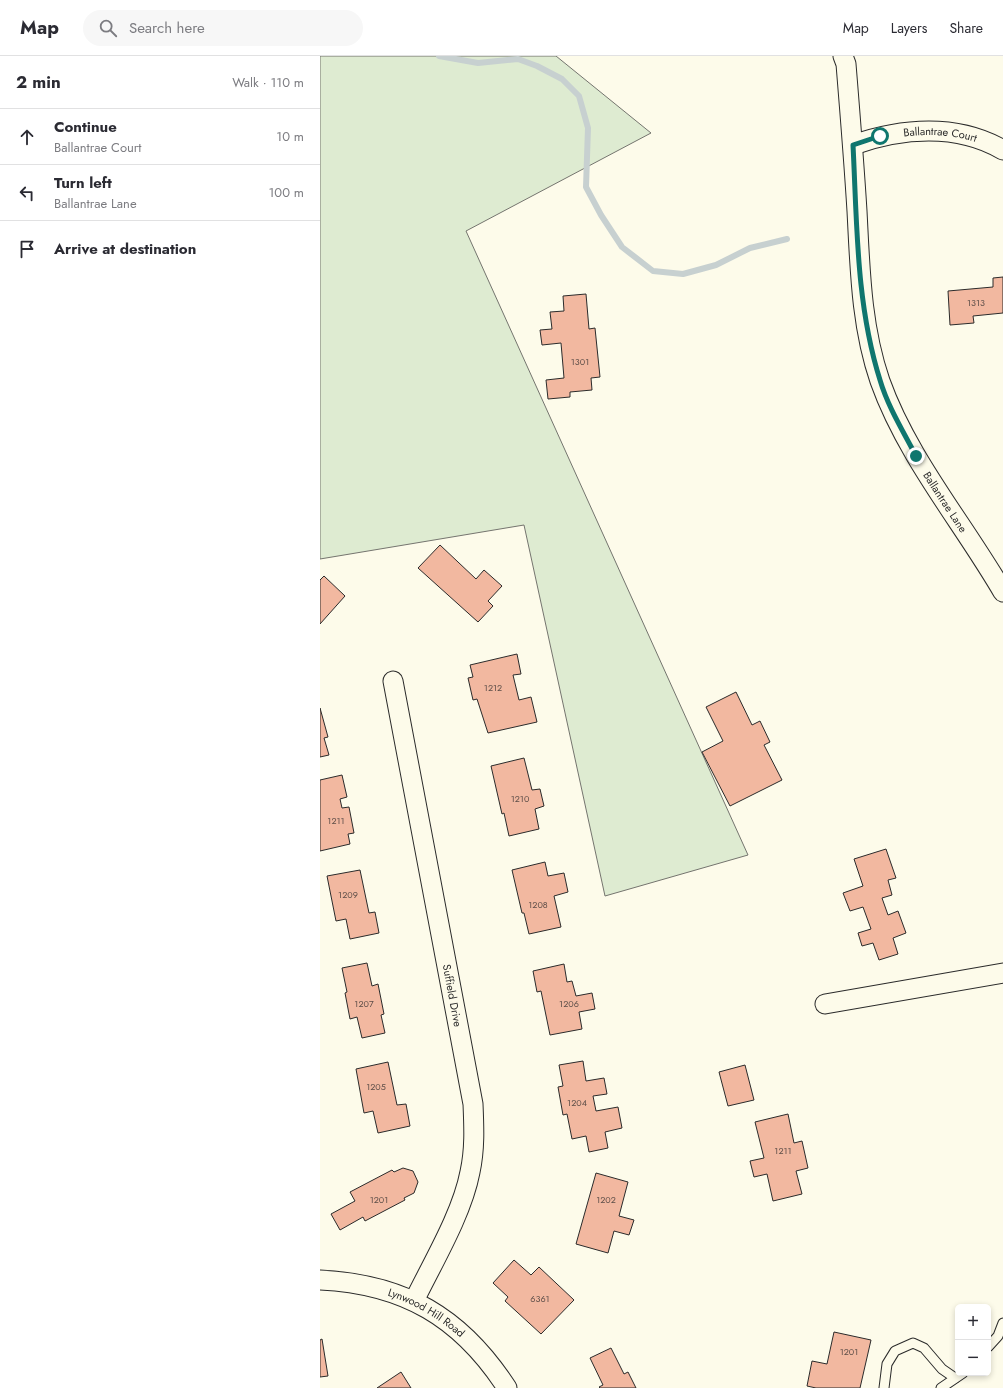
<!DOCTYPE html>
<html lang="en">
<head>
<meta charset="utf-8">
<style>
	:root { --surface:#fff; --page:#f7f7f7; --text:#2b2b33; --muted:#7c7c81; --line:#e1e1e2 }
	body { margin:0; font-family:Jost,sans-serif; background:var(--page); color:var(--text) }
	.controls { position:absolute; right:12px; bottom:12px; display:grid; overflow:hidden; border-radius:6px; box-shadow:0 2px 6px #0003 }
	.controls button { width:36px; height:36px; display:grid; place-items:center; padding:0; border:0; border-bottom:1px solid var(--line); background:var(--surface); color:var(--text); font:20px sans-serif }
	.stop { position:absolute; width:12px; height:12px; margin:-9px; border:3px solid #0f766e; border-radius:50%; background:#fff }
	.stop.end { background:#0f766e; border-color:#fff; box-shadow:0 1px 4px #0008 }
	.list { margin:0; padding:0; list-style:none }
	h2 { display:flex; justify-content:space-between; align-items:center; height:52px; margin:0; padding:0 16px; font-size:17px }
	h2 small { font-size:13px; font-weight:400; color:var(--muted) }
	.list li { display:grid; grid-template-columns:26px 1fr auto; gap:12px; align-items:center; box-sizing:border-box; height:56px; padding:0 16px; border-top:1px solid var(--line) }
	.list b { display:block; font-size:15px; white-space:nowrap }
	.list p { margin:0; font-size:13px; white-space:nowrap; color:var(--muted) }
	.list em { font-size:13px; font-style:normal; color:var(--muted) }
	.icon { flex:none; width:22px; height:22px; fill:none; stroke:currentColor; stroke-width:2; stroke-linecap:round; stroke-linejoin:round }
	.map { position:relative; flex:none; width:683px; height:1332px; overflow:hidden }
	header { display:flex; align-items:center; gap:24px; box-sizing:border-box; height:56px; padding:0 20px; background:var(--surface); border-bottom:1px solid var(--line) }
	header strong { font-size:19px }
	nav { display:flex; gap:22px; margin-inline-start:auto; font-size:14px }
	.search { width:280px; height:36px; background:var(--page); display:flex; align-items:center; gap:10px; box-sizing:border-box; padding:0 14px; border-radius:22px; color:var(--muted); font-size:15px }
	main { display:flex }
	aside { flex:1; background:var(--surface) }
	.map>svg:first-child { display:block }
	.green { fill:#deebd1; stroke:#74746e }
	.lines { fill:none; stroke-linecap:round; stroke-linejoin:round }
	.stream { stroke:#c7d0d0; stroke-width:6 }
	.building { fill:#f2b8a0; stroke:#2b2b2b }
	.lane-casing { stroke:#2b2b2b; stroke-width:11 }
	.street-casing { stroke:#2b2b2b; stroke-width:21 }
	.lane { stroke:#fdfbea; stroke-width:9 }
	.street { stroke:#fdfbea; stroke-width:19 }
	.route { stroke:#0f766e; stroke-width:5 }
	.labels { text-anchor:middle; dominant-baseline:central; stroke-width:3; stroke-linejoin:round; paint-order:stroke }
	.number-label { font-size:9px; fill:#5d4e48 }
	.street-label { font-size:11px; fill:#2b2b2b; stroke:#fdfbea }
</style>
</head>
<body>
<header>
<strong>Map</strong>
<div class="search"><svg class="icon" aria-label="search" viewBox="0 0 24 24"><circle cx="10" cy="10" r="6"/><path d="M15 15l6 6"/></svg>Search here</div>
<nav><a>Map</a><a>Layers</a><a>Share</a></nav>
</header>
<main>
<aside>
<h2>2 min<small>Walk · 110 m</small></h2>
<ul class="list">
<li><svg class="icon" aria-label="ahead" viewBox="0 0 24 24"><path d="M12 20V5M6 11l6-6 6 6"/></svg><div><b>Continue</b><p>Ballantrae Court</p></div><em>10 m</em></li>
<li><svg class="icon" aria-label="left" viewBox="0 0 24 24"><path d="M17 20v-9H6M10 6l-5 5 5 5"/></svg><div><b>Turn left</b><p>Ballantrae Lane</p></div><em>100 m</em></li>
<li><svg class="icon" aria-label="arrive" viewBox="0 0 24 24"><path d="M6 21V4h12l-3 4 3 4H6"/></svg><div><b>Arrive at destination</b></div></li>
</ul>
</aside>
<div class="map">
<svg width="683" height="1332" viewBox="0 0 683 1332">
	<rect width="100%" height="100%" fill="#fdfbea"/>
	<polygon class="green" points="0,0 236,0 331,77 146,175 428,799 285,840 204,469 0,503"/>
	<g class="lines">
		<polyline class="stream" points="119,0 158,7 198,3 217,10 242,23 259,40 268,72 266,131 281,159 302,191 333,215 363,218 396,209 430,192 467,183"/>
	</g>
	<g class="building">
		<polygon points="683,221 683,257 653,260 654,267 630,269 628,235 673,231 673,222"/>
		<polygon points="266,238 269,273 275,272 280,321 271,322 272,334 250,336 250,341 228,343 226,324 244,322 241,287 222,289 220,274 232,273 230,256 244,255 243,240"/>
		<polygon points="120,489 156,523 164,514 182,530 168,545 173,550 158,566 98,512"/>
		<polygon points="4,520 25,540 0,568 0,524"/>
		<polygon points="197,598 201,618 193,619 199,644 211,641 217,666 168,677 157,643 153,644 148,622 153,621 150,609"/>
		<polygon points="416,636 432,669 440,665 450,686 444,689 462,724 410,750 382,696 403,685 386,651"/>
		<polygon points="0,652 8,681 4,682 9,699 0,701"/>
		<polygon points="204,702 212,734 220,733 224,750 215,753 219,773 189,780 184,757 182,758 171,710"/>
		<polygon points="22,719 27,741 20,743 22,752 29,751 34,777 28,778 30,788 0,795 0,724"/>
		<polygon points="566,793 576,822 568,824 572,839 562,842 568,859 578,855 586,877 573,882 578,898 559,904 553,887 542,890 538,877 551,873 543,851 530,855 523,837 543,830 534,803"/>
		<polygon points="225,806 228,820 244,817 248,836 234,840 241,871 209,878 204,857 202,857 192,814"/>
		<polygon points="40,814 49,857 55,856 59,877 30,883 26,863 16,865 7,820"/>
		<polygon points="47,907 52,930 58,928 64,958 61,959 65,977 42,982 37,961 30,963 25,937 27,936 22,912"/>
		<polygon points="244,908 247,926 252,925 256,940 272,937 275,953 259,956 262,973 230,979 221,935 217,936 213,915"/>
		<polygon points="263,1005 266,1025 284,1022 287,1038 273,1040 276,1055 298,1051 302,1072 285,1076 288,1092 269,1096 266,1080 252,1083 247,1058 243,1059 238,1031 243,1030 239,1009"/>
		<polygon points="68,1006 77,1049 86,1048 90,1070 58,1077 53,1055 44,1057 36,1013"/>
		<polygon points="425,1009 434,1044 408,1050 399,1016"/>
		<polygon points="468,1058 474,1087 482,1085 488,1112 476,1115 482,1138 453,1145 447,1118 434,1121 430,1105 444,1102 435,1066"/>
		<polygon points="83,1112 93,1115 98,1126 94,1137 84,1142 85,1144 45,1165 43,1161 20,1174 11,1158 35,1145 30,1136 72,1114 74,1116"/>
		<polygon points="276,1117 308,1126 299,1160 314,1164 309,1179 294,1175 288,1197 256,1188"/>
		<polygon points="194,1204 211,1219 219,1211 254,1244 221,1278 185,1245 188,1241 173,1227"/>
		<polygon points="514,1276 551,1284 540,1332 496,1332 487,1330 492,1305 507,1308"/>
		<polygon points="2,1283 8,1320 0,1321 0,1284"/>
		<polygon points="291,1292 304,1318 308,1316 316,1332 280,1332 279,1331 283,1329 270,1302"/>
		<polygon points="81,1316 91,1332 57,1332"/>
	</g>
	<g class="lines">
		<defs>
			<g id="lane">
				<polyline points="668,1291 678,1280 683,1267"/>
				<polyline points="564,1332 567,1308 575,1295 593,1287 604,1292 622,1313 635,1322"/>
				<polyline points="621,1332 643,1317"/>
			</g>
			<g id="street">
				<path id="s1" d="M523 0 526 8C530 57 534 106 537 155 540 212 541 270 560 325 587 401 643 467 683 536"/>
				<path id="s2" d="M533 89C581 72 637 67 683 94"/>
				<path id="s3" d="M73 625 153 1048C154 1071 155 1093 150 1116 142 1158 113 1206 94 1245"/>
				<polyline points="505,948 683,917"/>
				<path id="s4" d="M0 1224C84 1228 141 1261 187 1332"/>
			</g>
		</defs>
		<use href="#lane" class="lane-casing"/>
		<use href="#street" class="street-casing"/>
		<use href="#lane" class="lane"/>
		<use href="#street" class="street"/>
	</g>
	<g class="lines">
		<path class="route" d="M560 80 533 89C537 167 536 248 560 324 568 351 583 375 596 400"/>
	</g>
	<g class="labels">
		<g class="number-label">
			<text x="656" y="246">1313</text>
			<text x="260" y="305">1301</text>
			<text x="173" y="631">1212</text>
			<text x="200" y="742">1210</text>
			<text x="16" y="764">1211</text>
			<text x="28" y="838">1209</text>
			<text x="218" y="848">1208</text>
			<text x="44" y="947">1207</text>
			<text x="249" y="947">1206</text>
			<text x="56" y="1030">1205</text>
			<text x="257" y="1046">1204</text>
			<text x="463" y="1094">1211</text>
			<text x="59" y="1143">1201</text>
			<text x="286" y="1143">1202</text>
			<text x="220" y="1242">6361</text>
			<text x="529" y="1295">1201</text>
		</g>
		<g class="street-label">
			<text stroke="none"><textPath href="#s2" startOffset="89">Ballantrae Court</textPath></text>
			<text stroke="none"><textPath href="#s1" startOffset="466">Ballantrae Lane</textPath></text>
			<text stroke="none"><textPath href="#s3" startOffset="320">Suffield Drive</textPath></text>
			<text stroke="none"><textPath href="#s4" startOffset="113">Lynwood Hill Road</textPath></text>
		</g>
	</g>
</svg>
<div class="controls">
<button>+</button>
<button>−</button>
</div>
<div class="stop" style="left:560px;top:80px"></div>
<div class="stop end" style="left:596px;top:400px"></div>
</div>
</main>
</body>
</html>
